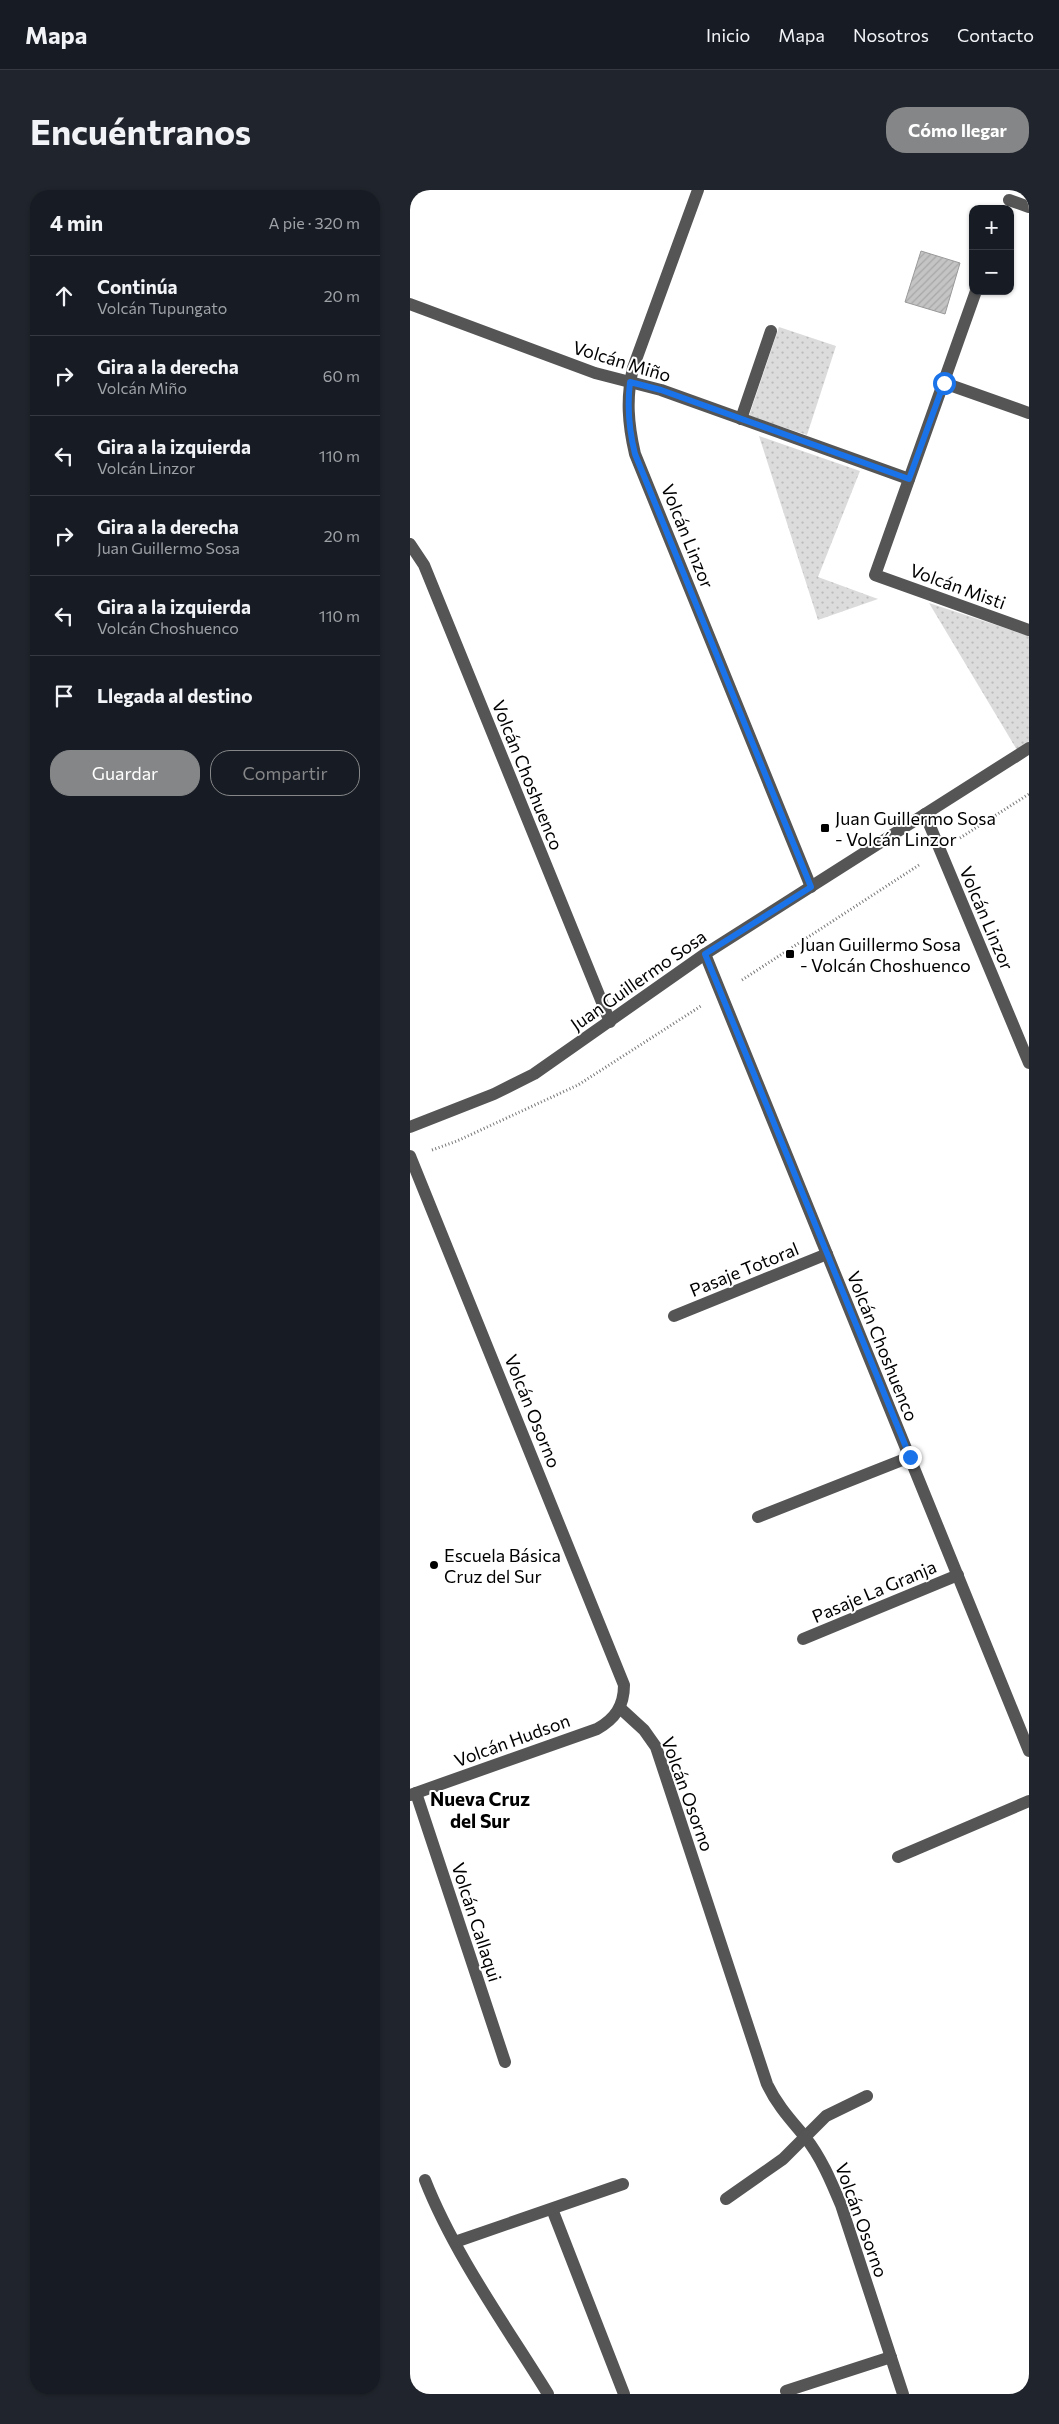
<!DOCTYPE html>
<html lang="es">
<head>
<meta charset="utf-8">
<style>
	:root { --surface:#171b24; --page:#20242c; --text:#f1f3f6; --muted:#9ea1a6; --line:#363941; --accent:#858687 }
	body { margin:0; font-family:Commissioner,sans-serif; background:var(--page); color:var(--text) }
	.controls { position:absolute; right:15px; top:15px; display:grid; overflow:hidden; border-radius:10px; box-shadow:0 1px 4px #0004 }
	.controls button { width:45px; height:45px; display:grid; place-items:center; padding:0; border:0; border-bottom:1px solid var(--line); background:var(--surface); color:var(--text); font:25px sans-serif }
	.stop { position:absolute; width:15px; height:15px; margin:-11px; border:4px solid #1a73e8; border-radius:50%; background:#fff }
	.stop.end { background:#1a73e8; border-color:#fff; box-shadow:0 1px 5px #0008 }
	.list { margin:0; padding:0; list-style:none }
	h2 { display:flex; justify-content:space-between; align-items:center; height:65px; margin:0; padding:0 20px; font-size:21px }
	h2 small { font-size:16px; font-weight:400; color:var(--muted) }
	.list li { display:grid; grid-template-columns:32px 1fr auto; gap:15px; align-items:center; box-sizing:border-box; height:80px; padding:0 20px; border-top:1px solid var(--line) }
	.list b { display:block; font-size:19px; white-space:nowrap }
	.list p { margin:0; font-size:16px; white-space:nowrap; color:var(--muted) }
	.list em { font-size:16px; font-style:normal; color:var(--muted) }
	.actions { display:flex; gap:10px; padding:15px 20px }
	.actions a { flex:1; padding:11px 0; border:1px solid var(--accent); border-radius:20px; text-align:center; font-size:18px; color:var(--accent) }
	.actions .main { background:var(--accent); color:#fff }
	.icon { flex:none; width:28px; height:28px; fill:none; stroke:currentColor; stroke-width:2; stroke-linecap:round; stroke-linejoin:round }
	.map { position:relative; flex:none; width:619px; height:2204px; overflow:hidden; border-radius:20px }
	header { display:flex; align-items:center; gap:30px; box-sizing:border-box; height:70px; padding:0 25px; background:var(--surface); border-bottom:1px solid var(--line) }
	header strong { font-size:24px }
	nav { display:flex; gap:28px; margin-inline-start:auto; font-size:18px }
	.intro { display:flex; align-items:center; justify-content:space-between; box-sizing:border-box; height:120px; padding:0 30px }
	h1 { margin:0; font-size:35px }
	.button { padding:12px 22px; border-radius:20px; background:var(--accent); color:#fff; font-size:18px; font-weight:700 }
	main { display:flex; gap:30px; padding:0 30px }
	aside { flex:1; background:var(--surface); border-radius:20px; box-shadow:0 1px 4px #0004 }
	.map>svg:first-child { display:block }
	.grass { fill:url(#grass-dots) }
	.building { fill:url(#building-hatch); stroke:#999 }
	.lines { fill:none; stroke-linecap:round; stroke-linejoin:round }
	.path { stroke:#777; stroke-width:3; stroke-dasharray:1 2.5; stroke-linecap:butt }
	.minor { stroke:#555; stroke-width:12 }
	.route { stroke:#1a73e8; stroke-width:6 }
	.poi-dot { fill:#000; stroke:#fff; stroke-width:2 }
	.labels { text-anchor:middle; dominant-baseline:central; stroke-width:4; stroke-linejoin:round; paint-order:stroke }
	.street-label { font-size:18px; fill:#000; stroke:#fff }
	.poi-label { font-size:18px; fill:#000; stroke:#fff; text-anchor:start }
	.neighbourhood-label { font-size:19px; font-weight:bold; fill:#000; stroke:#fff }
</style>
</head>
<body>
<header>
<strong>Mapa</strong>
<nav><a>Inicio</a><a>Mapa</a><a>Nosotros</a><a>Contacto</a></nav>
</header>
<div class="intro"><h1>Encuéntranos</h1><a class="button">Cómo llegar</a></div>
<main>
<aside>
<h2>4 min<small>A pie · 320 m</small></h2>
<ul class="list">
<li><svg class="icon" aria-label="ahead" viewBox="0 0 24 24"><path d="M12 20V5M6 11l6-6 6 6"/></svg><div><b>Continúa</b><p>Volcán Tupungato</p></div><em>20 m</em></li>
<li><svg class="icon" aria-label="right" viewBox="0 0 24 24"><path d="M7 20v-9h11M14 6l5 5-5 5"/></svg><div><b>Gira a la derecha</b><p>Volcán Miño</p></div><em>60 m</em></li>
<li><svg class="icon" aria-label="left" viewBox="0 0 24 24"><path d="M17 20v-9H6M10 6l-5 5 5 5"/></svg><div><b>Gira a la izquierda</b><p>Volcán Linzor</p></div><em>110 m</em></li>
<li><svg class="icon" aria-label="right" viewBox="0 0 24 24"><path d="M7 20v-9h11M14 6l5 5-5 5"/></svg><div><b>Gira a la derecha</b><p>Juan Guillermo Sosa</p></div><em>20 m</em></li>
<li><svg class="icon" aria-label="left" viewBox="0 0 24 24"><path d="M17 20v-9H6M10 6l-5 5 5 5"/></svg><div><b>Gira a la izquierda</b><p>Volcán Choshuenco</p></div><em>110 m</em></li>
<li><svg class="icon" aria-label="arrive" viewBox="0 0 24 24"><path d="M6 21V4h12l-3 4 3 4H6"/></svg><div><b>Llegada al destino</b></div></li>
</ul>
<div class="actions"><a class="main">Guardar</a><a>Compartir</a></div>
</aside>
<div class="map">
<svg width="619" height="2204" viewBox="0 0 619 2204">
	<defs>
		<pattern id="grass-dots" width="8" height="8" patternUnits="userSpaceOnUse" patternTransform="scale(1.25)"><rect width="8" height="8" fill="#dcdcdc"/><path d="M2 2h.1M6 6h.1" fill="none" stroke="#bbb" stroke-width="1.8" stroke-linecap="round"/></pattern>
		<pattern id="building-hatch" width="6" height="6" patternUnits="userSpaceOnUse" patternTransform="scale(1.25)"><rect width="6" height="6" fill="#c4c4c4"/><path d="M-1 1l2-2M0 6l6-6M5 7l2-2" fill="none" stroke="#a7a7a7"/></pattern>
	</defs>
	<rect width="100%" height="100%" fill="#fff"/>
	<g class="grass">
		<polygon points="369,137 426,156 397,245 339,226"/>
		<polygon points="349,246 450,281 408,387 468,409 408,430"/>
		<polygon points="519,413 619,446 619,553 607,560"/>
	</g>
	<polygon class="building" points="511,61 550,73 535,124 495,112"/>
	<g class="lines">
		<g class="path">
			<polyline points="550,648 619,604"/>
			<polyline points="332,790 509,675"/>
			<polyline points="22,960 47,951 168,895 291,816"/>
		</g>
		<g class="minor">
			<path d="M288 0 223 178C216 208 218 234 225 264L401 697"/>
			<polyline points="599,10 619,17"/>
			<polyline points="566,101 465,385 619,440"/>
			<polyline points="0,114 185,183 251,200 499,289"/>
			<polyline points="534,193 619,223"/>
			<polyline points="331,229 361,141"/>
			<polyline points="0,354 14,375 200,832"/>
			<polyline points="515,624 619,873"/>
			<polyline points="295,764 619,1561"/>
			<polyline points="0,937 84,904 124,884 295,764 619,558"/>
			<path d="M0 966 214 1495C214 1516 205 1529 187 1539L0 1605"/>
			<polyline points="264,1126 417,1064"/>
			<polyline points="348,1327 500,1267"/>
			<polyline points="393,1449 548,1385"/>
			<path d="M210 1518 234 1540 246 1557 357 1894C367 1915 380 1929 395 1947 411 1967 421 1991 431 2015L493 2204"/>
			<polyline points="6,1603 95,1872"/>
			<polyline points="488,1667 619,1611"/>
			<path d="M15 1990C44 2064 96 2136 138 2204"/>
			<polyline points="316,2009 373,1969 416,1926 457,1906"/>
			<polyline points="142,2019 214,2204"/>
			<polyline points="45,2052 213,1994"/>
			<polyline points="376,2201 481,2167"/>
		</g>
	</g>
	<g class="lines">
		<path class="route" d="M500 1267 295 764 401 697 225 264C219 240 217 217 220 192L251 200 499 289 534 193"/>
	</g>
	<g class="poi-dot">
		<rect x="410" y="633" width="10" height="10" rx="2.5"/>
		<rect x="375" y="759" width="10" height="10" rx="2.5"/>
		<circle cx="24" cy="1375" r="5"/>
	</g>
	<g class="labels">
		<g class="street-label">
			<text transform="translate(212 171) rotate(17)">Volcán Miño</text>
			<text transform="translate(278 346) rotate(68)">Volcán Linzor</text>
			<text transform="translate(548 396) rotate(20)">Volcán Misti</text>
			<text transform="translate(118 585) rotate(68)">Volcán Choshuenco</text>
			<text transform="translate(577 728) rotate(67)">Volcán Linzor</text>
			<text transform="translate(228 790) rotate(-35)">Juan Guillermo Sosa</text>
			<text transform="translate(334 1079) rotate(-22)">Pasaje Totoral</text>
			<text transform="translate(473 1156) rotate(68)">Volcán Choshuenco</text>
			<text transform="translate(123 1221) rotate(68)">Volcán Osorno</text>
			<text transform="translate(464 1401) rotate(-23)">Pasaje La Granja</text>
			<text transform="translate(102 1550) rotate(-20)">Volcán Hudson</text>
			<text transform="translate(278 1604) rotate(70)">Volcán Osorno</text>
			<text transform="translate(67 1732) rotate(72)">Volcán Callaqui</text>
			<text transform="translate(452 2030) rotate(70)">Volcán Osorno</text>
		</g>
		<g class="poi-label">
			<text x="425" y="628">Juan Guillermo Sosa<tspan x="425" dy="21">- Volcán Linzor</tspan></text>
			<text x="390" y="754">Juan Guillermo Sosa<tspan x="390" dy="21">- Volcán Choshuenco</tspan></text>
			<text x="34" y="1365">Escuela Básica<tspan x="34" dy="21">Cruz del Sur</tspan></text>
		</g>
		<g class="neighbourhood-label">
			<text x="70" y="1608">Nueva Cruz<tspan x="70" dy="22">del Sur</tspan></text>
		</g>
	</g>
</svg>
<div class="controls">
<button>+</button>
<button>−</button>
</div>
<div class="stop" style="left:534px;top:193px"></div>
<div class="stop end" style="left:500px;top:1267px"></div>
</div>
</main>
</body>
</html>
